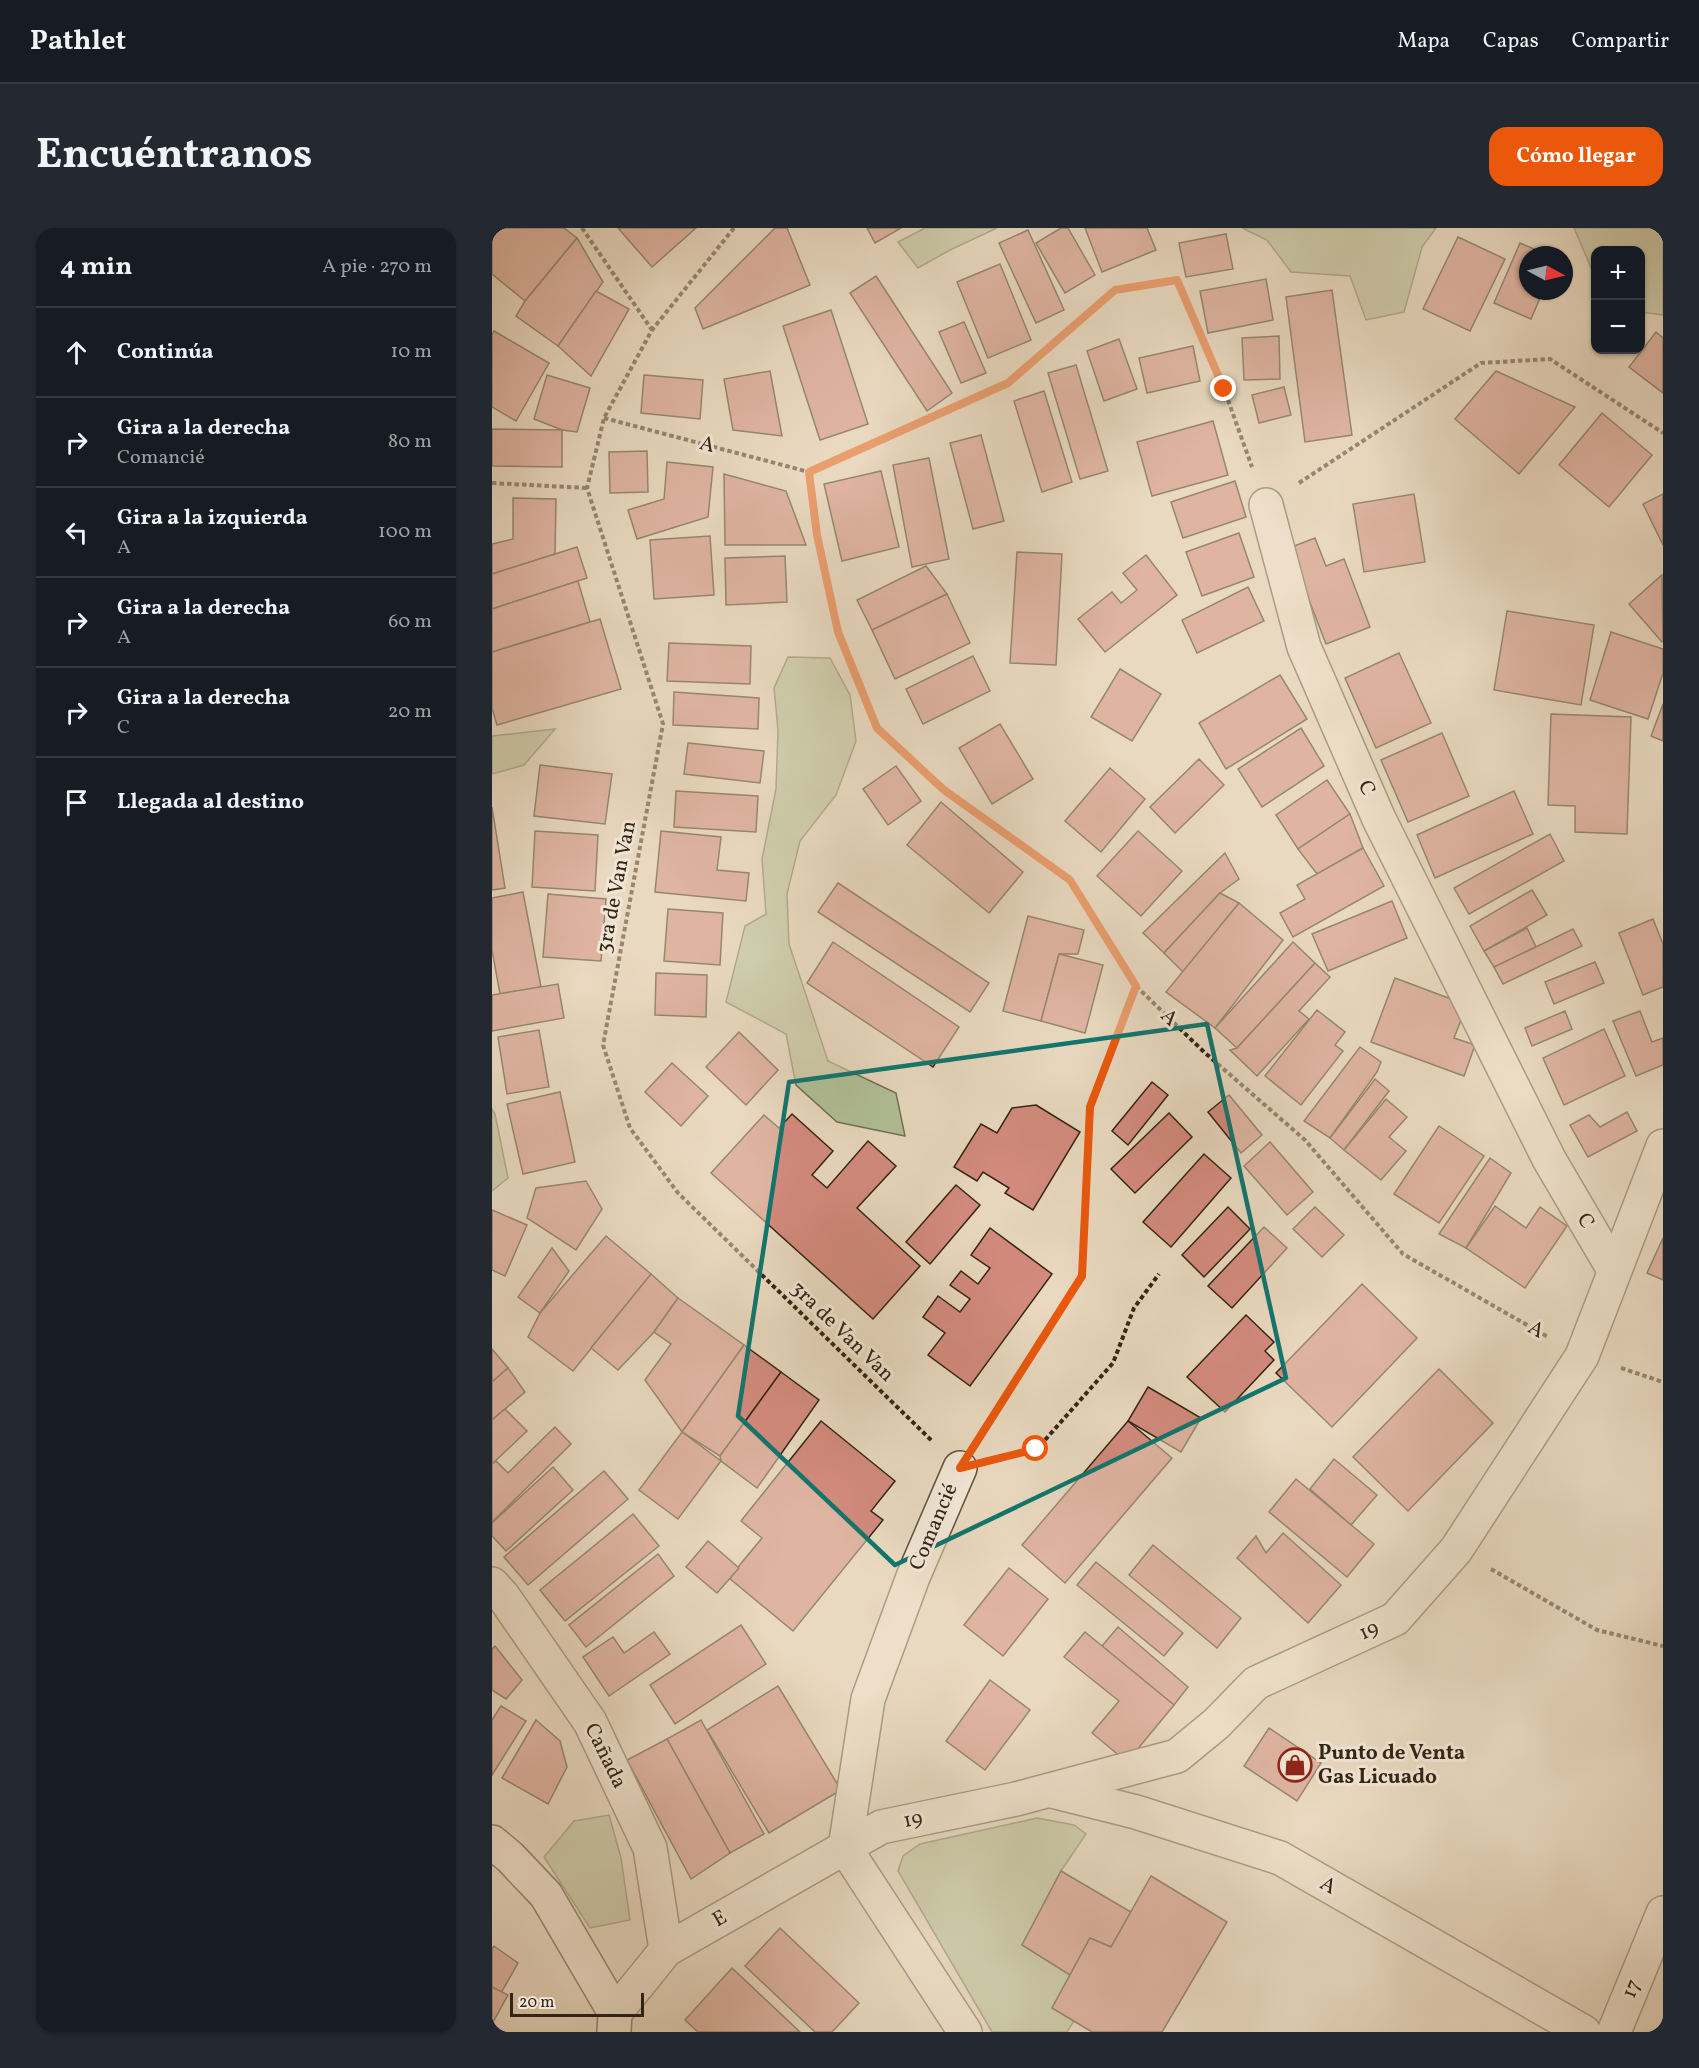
<!DOCTYPE html>
<html lang="es">
<head>
<meta charset="utf-8">
<style>
	:root { --surface:#171b24; --page:#242831; --text:#f1f3f6; --muted:#9ea1a6; --line:#363941; --accent:#ea580c }
	body { margin:0; font-family:Vollkorn,serif; background:var(--page); color:var(--text) }
	.controls { position:absolute; right:18px; top:18px; display:grid; overflow:hidden; border-radius:12px; box-shadow:0 2px 4px #0004 }
	.controls button { width:54px; height:54px; display:grid; place-items:center; padding:0; border:0; border-bottom:2px solid var(--line); background:var(--surface); color:var(--text); font:30px sans-serif }
	.compass { position:absolute; left:1027px; top:18px; width:54px; height:54px; border-radius:50%; background:var(--surface); box-shadow:0 2px 4px #0004; rotate:97deg }
	.scale { position:absolute; left:18px; bottom:15px; width:134px; box-sizing:border-box; padding-left:6px; border:3px solid #332514; border-top:0; font-size:16px; line-height:21px; white-space:nowrap; color:#332514; -webkit-text-stroke:4px #f1e6d6; paint-order:stroke }
	.stop { position:absolute; width:18px; height:18px; margin:-14px; border:4px solid #ea580c; border-radius:50%; background:#fff }
	.stop.end { background:#ea580c; border-color:#fff; box-shadow:0 2px 6px #0008 }
	.list { margin:0; padding:0; list-style:none }
	h2 { display:flex; justify-content:space-between; align-items:center; height:78px; margin:0; padding:0 24px; font-size:26px }
	h2 small { font-size:20px; font-weight:400; color:var(--muted) }
	.list li { display:grid; grid-template-columns:39px 1fr auto; gap:18px; align-items:center; box-sizing:border-box; height:90px; padding:0 24px; border-top:2px solid var(--line) }
	.list b { display:block; font-size:22px; white-space:nowrap }
	.list p { margin:0; font-size:20px; white-space:nowrap; color:var(--muted) }
	.list em { font-size:20px; font-style:normal; color:var(--muted) }
	.icon { flex:none; width:33px; height:33px; fill:none; stroke:currentColor; stroke-width:2; stroke-linecap:round; stroke-linejoin:round }
	.map { position:relative; flex:none; width:1171px; height:1804px; overflow:hidden; border-radius:18px }
	header { display:flex; align-items:center; gap:36px; box-sizing:border-box; height:84px; padding:0 30px; background:var(--surface); border-bottom:2px solid var(--line) }
	header strong { font-size:28px }
	nav { display:flex; gap:33px; margin-inline-start:auto; font-size:21px }
	.intro { display:flex; align-items:center; justify-content:space-between; box-sizing:border-box; height:144px; padding:0 36px }
	h1 { margin:0; font-size:42px }
	.button { padding:15px 27px; border-radius:18px; background:var(--accent); color:#fff; font-size:21px; font-weight:700 }
	main { display:flex; gap:36px; padding:0 36px }
	aside { flex:1; background:var(--surface); border-radius:18px; box-shadow:0 2px 4px #0004 }
	.map>svg:first-child { display:block }
	.green { fill:#b1c097; stroke:#727256; stroke-width:1.5 }
	.building { fill:#d38b7e; stroke:#332514; stroke-width:1.5 }
	.lines { fill:none; stroke-linecap:round; stroke-linejoin:round }
	.minor-casing { stroke:#60523f; stroke-width:36 }
	.secondary-casing { stroke:#332514; stroke-width:36 }
	.path { stroke:#332514; stroke-width:4; stroke-dasharray:4.5 3; stroke-linecap:butt }
	.minor { stroke:#f1e6d6; stroke-width:33 }
	.secondary { stroke:#f1e6d6; stroke-width:33 }
	.route { stroke:#ea580c; stroke-width:8 }
	.marked { fill:none; stroke:#0f766e; stroke-width:4.5; stroke-linejoin:round }
	.labels { text-anchor:middle; dominant-baseline:central; stroke-width:6; stroke-linejoin:round; paint-order:stroke }
	.street-label { font-size:21px; fill:#332514; stroke:#f1e6d6 }
	.poi-label { font-size:21px; font-weight:bold; fill:#332514; stroke:#f1e6d6; text-anchor:start }
</style>
</head>
<body>
<header>
<strong>Pathlet</strong>
<nav><a>Mapa</a><a>Capas</a><a>Compartir</a></nav>
</header>
<div class="intro"><h1>Encuéntranos</h1><a class="button">Cómo llegar</a></div>
<main>
<aside>
<h2>4 min<small>A pie · 270 m</small></h2>
<ul class="list">
<li><svg class="icon" aria-label="ahead" viewBox="0 0 24 24"><path d="M12 20V5M6 11l6-6 6 6"/></svg><div><b>Continúa</b></div><em>10 m</em></li>
<li><svg class="icon" aria-label="right" viewBox="0 0 24 24"><path d="M7 20v-9h11M14 6l5 5-5 5"/></svg><div><b>Gira a la derecha</b><p>Comancié</p></div><em>80 m</em></li>
<li><svg class="icon" aria-label="left" viewBox="0 0 24 24"><path d="M17 20v-9H6M10 6l-5 5 5 5"/></svg><div><b>Gira a la izquierda</b><p>A</p></div><em>100 m</em></li>
<li><svg class="icon" aria-label="right" viewBox="0 0 24 24"><path d="M7 20v-9h11M14 6l5 5-5 5"/></svg><div><b>Gira a la derecha</b><p>A</p></div><em>60 m</em></li>
<li><svg class="icon" aria-label="right" viewBox="0 0 24 24"><path d="M7 20v-9h11M14 6l5 5-5 5"/></svg><div><b>Gira a la derecha</b><p>C</p></div><em>20 m</em></li>
<li><svg class="icon" aria-label="arrive" viewBox="0 0 24 24"><path d="M6 21V4h12l-3 4 3 4H6"/></svg><div><b>Llegada al destino</b></div></li>
</ul>
</aside>
<div class="map">
<svg width="1171" height="1804" viewBox="0 0 1171 1804">
	<rect width="100%" height="100%" fill="#e9d9c0"/>
	<filter id="stains"><feTurbulence type="fractalNoise" baseFrequency=".00333" numOctaves="4"/><feColorMatrix values="0 0 0 0 .2 0 0 0 0 .09 0 0 0 0 .02 0 0 0 .5 -.17"/></filter>
	<radialGradient id="worn" r=".72"><stop offset=".6" stop-color="#630" stop-opacity="0"/><stop offset="1" stop-color="#630" stop-opacity=".3"/></radialGradient>
	<g class="green">
		<polygon points="433,0 505,0 458,22 426,40 406,14"/>
		<polygon points="750,0 944,0 930,19 912,84 874,92 858,48 799,44 775,12"/>
		<polygon points="1082,0 1171,0 1171,87 1149,84 1148,22 1104,22 1103,49"/>
		<polygon points="296,429 338,430 358,467 364,513 344,567 308,613 295,666 297,716 336,833 404,865 413,908 345,894 304,857 294,806 234,774 253,698 274,686 270,631 284,561 286,502 282,460"/>
		<polygon points="63,501 32,537 0,546 0,508"/>
		<polygon points="0,881 3,886 16,950 0,963"/>
		<polygon points="117,1587 129,1630 138,1692 98,1700 52,1629 82,1593"/>
		<polygon points="545,1590 582,1597 594,1606 569,1643 530,1717 578,1747 560,1780 582,1793 575,1804 500,1804 406,1643 411,1628 428,1616"/>
	</g>
	<g class="building">
		<polygon points="0,0 72,0 85,10 33,73 0,46"/>
		<polygon points="126,0 204,0 160,39"/>
		<polygon points="283,0 295,0 318,57 211,101 203,80"/>
		<polygon points="375,0 409,0 383,15"/>
		<polygon points="569,0 576,0 603,47 573,65 544,15"/>
		<polygon points="593,0 655,0 664,22 610,44"/>
		<polygon points="536,2 572,82 544,95 507,15"/>
		<polygon points="734,6 741,41 694,49 687,15"/>
		<polygon points="966,9 1013,31 978,103 931,81"/>
		<polygon points="85,10 111,54 66,118 24,88 33,73"/>
		<polygon points="1028,15 1056,27 1036,27 1036,63 1051,63 1039,91 1002,75"/>
		<polygon points="508,36 539,112 496,130 465,54"/>
		<polygon points="384,48 460,165 435,183 358,65"/>
		<polygon points="774,51 781,92 716,105 708,63"/>
		<polygon points="840,62 860,207 813,214 794,69"/>
		<polygon points="104,63 137,81 99,148 66,118"/>
		<polygon points="339,82 376,196 328,212 291,98"/>
		<polygon points="472,94 494,145 469,155 447,104"/>
		<polygon points="2,103 57,135 24,193 0,179 0,107"/>
		<polygon points="1164,104 1171,110 1171,165 1137,139"/>
		<polygon points="787,108 788,151 752,152 750,110"/>
		<polygon points="627,111 645,161 612,173 595,123"/>
		<polygon points="701,118 708,153 655,165 647,130"/>
		<polygon points="584,137 616,243 588,251 556,145"/>
		<polygon points="278,143 290,208 241,202 232,151"/>
		<polygon points="1004,143 1083,179 1027,246 963,191"/>
		<polygon points="55,147 98,160 85,204 70,202 42,191"/>
		<polygon points="152,147 211,152 208,191 149,185"/>
		<polygon points="792,159 799,187 767,195 760,167"/>
		<polygon points="552,163 580,254 550,264 522,173"/>
		<polygon points="1110,185 1160,227 1117,279 1067,237"/>
		<polygon points="721,193 736,247 660,268 645,214"/>
		<polygon points="0,201 70,202 70,239 0,238"/>
		<polygon points="489,207 512,293 481,301 458,215"/>
		<polygon points="155,223 156,264 118,265 117,224"/>
		<polygon points="437,230 457,331 420,339 401,237"/>
		<polygon points="175,234 221,239 216,289 145,311 136,282 172,271"/>
		<polygon points="389,243 407,319 350,333 332,256"/>
		<polygon points="232,246 294,263 314,317 233,317"/>
		<polygon points="743,253 754,289 691,310 679,274"/>
		<polygon points="922,266 933,334 872,344 861,276"/>
		<polygon points="1171,266 1171,317 1151,276"/>
		<polygon points="21,270 64,271 63,326 0,346 0,316 21,311"/>
		<polygon points="747,305 762,349 710,368 694,324"/>
		<polygon points="218,308 222,367 162,371 158,312"/>
		<polygon points="823,310 834,338 852,331 878,399 834,416 797,320"/>
		<polygon points="85,319 95,350 0,381 0,346"/>
		<polygon points="525,324 570,326 564,437 518,435"/>
		<polygon points="654,327 685,367 613,424 586,391 620,364 629,375 645,362 631,345"/>
		<polygon points="293,328 295,374 234,377 233,330"/>
		<polygon points="434,338 455,366 380,402 365,372"/>
		<polygon points="1170,347 1171,413 1170,414 1137,376"/>
		<polygon points="86,353 98,394 0,424 0,381"/>
		<polygon points="756,359 772,393 705,425 690,392"/>
		<polygon points="455,366 478,415 403,451 380,402"/>
		<polygon points="1015,383 1102,397 1089,477 1002,462"/>
		<polygon points="108,391 129,461 5,497 0,480 0,424"/>
		<polygon points="1119,404 1171,421 1171,445 1156,491 1098,472"/>
		<polygon points="177,415 259,418 258,456 175,453"/>
		<polygon points="907,425 939,495 884,520 853,450"/>
		<polygon points="481,428 498,463 431,496 414,461"/>
		<polygon points="628,441 669,466 640,513 599,489"/>
		<polygon points="788,447 815,491 734,541 707,495"/>
		<polygon points="182,464 267,470 266,501 181,497"/>
		<polygon points="1171,476 1171,513 1159,508"/>
		<polygon points="1059,486 1139,489 1135,606 1083,604 1083,578 1056,577"/>
		<polygon points="508,496 541,551 500,576 467,520"/>
		<polygon points="809,500 832,538 770,579 746,541"/>
		<polygon points="950,505 977,568 916,594 889,532"/>
		<polygon points="196,515 272,523 268,555 192,546"/>
		<polygon points="707,531 732,557 683,605 658,579"/>
		<polygon points="48,537 120,546 113,596 42,588"/>
		<polygon points="404,538 429,573 396,597 371,561"/>
		<polygon points="618,540 653,571 609,624 573,593"/>
		<polygon points="835,552 858,586 806,621 784,587"/>
		<polygon points="184,563 266,568 264,604 182,599"/>
		<polygon points="1022,563 1041,606 943,650 925,607"/>
		<polygon points="449,574 531,644 497,685 415,617"/>
		<polygon points="0,579 13,660 0,662"/>
		<polygon points="858,586 871,620 825,646 806,621"/>
		<polygon points="43,603 106,607 103,663 40,659"/>
		<polygon points="169,603 229,609 225,642 257,645 254,673 163,664"/>
		<polygon points="646,603 690,643 649,688 605,648"/>
		<polygon points="1058,606 1072,633 977,686 962,660"/>
		<polygon points="871,620 892,658 801,709 788,685 813,671 805,657"/>
		<polygon points="733,625 747,651 728,665 672,725 651,705"/>
		<polygon points="346,655 497,755 478,784 326,684"/>
		<polygon points="1040,662 1055,687 992,723 978,698"/>
		<polygon points="31,664 49,759 8,766 0,722 0,670"/>
		<polygon points="728,665 747,675 691,744 672,725"/>
		<polygon points="56,666 114,671 109,733 51,729"/>
		<polygon points="900,673 915,710 836,743 820,706"/>
		<polygon points="747,675 791,712 723,800 674,764"/>
		<polygon points="176,681 231,685 228,737 172,733"/>
		<polygon points="536,688 592,702 586,726 567,726 549,793 511,783"/>
		<polygon points="1161,691 1171,716 1171,759 1151,767 1127,705"/>
		<polygon points="1035,700 1044,719 1002,739 992,723"/>
		<polygon points="1081,701 1090,718 1011,756 1002,739"/>
		<polygon points="341,714 467,799 441,839 315,755"/>
		<polygon points="801,714 823,735 745,820 723,800"/>
		<polygon points="567,726 611,737 593,805 549,793"/>
		<polygon points="1103,734 1112,755 1062,776 1053,754"/>
		<polygon points="823,735 838,749 807,783 817,791 765,848 738,822 745,820"/>
		<polygon points="164,745 215,747 214,789 163,787"/>
		<polygon points="903,750 975,777 962,810 983,817 972,848 879,814"/>
		<polygon points="66,756 72,790 0,803 0,767"/>
		<polygon points="825,782 853,804 843,817 851,823 809,877 773,848"/>
		<polygon points="1073,783 1080,801 1040,818 1033,800"/>
		<polygon points="1148,783 1160,814 1171,810 1171,837 1144,848 1121,793"/>
		<polygon points="1112,801 1133,848 1072,877 1051,830"/>
		<polygon points="47,802 57,859 15,866 6,809"/>
		<polygon points="247,804 286,842 254,877 214,839"/>
		<polygon points="868,819 889,834 885,844 838,910 812,893"/>
		<polygon points="180,835 216,868 189,898 153,864"/>
		<polygon points="883,851 897,863 852,922 838,910"/>
		<polygon points="660,854 676,867 636,917 620,903"/>
		<polygon points="68,864 83,934 31,946 15,876"/>
		<polygon points="737,867 770,907 749,925 716,884"/>
		<polygon points="894,871 915,889 897,909 914,923 889,952 852,922"/>
		<polygon points="544,877 588,904 541,982 513,965 517,960 491,944 485,953 462,939 489,896 505,905 520,880"/>
		<polygon points="1135,884 1145,903 1096,929 1078,897 1097,887 1108,899"/>
		<polygon points="677,885 700,909 643,965 619,941"/>
		<polygon points="300,886 341,923 320,947 335,960 376,913 404,938 365,980 428,1038 381,1091 219,945 272,887 287,900"/>
		<polygon points="947,898 992,928 947,995 902,966"/>
		<polygon points="778,914 821,964 795,987 752,938"/>
		<polygon points="712,926 739,950 679,1019 651,994"/>
		<polygon points="998,930 1019,945 974,1020 947,1006"/>
		<polygon points="94,953 110,981 84,1022 35,990 44,960"/>
		<polygon points="464,957 488,977 438,1036 414,1014"/>
		<polygon points="1003,978 1034,1000 1048,979 1075,998 1033,1060 974,1020"/>
		<polygon points="736,979 758,1001 712,1049 690,1027"/>
		<polygon points="823,979 852,1007 830,1029 801,1001"/>
		<polygon points="0,982 35,997 13,1048 0,1042"/>
		<polygon points="772,999 795,1020 740,1080 716,1058"/>
		<polygon points="498,1000 560,1046 478,1158 436,1127 453,1105 431,1089 446,1068 468,1084 478,1071 458,1057 469,1043 486,1056 498,1040 479,1027"/>
		<polygon points="114,1008 159,1046 81,1143 36,1109 48,1085"/>
		<polygon points="1171,1010 1171,1052 1155,1045"/>
		<polygon points="60,1020 77,1043 48,1085 26,1069"/>
		<polygon points="159,1046 186,1070 162,1104 126,1142 99,1120"/>
		<polygon points="870,1056 925,1110 840,1199 784,1145"/>
		<polygon points="186,1070 252,1117 190,1204 153,1152 179,1116 162,1104"/>
		<polygon points="754,1087 782,1114 773,1123 782,1132 733,1184 695,1149"/>
		<polygon points="252,1117 289,1144 228,1228 190,1204"/>
		<polygon points="0,1121 16,1140 0,1154"/>
		<polygon points="16,1140 33,1164 0,1192 0,1154"/>
		<polygon points="947,1141 1001,1195 916,1283 861,1229"/>
		<polygon points="289,1144 327,1172 265,1260 229,1233 228,1228"/>
		<polygon points="656,1159 709,1190 689,1224 636,1193"/>
		<polygon points="13,1181 35,1203 0,1236 0,1192"/>
		<polygon points="329,1193 403,1253 379,1283 391,1292 301,1403 237,1350 270,1310 249,1293"/>
		<polygon points="636,1193 680,1230 573,1355 530,1317"/>
		<polygon points="63,1199 79,1216 0,1294 0,1236 4,1233 16,1245"/>
		<polygon points="190,1204 229,1233 186,1291 147,1262"/>
		<polygon points="842,1231 885,1267 859,1297 818,1261"/>
		<polygon points="61,1239 81,1262 14,1323 0,1308 0,1295"/>
		<polygon points="112,1243 136,1271 36,1357 12,1329"/>
		<polygon points="804,1251 882,1316 855,1349 777,1284"/>
		<polygon points="141,1286 167,1318 73,1393 48,1362"/>
		<polygon points="791,1305 849,1357 816,1395 745,1330 764,1308 774,1325"/>
		<polygon points="216,1313 247,1340 225,1365 194,1339"/>
		<polygon points="661,1317 749,1390 725,1420 637,1347"/>
		<polygon points="166,1326 182,1348 94,1419 77,1397"/>
		<polygon points="604,1334 691,1405 672,1428 585,1357"/>
		<polygon points="517,1340 556,1371 511,1428 472,1397"/>
		<polygon points="249,1397 274,1436 183,1496 158,1457"/>
		<polygon points="626,1399 696,1459 682,1477 610,1418"/>
		<polygon points="162,1404 178,1426 117,1468 91,1429 121,1409 132,1425"/>
		<polygon points="593,1404 682,1477 635,1534 600,1505 627,1473 572,1429"/>
		<polygon points="3,1418 30,1452 14,1471 0,1462 0,1421"/>
		<polygon points="498,1452 538,1482 493,1542 454,1513"/>
		<polygon points="286,1458 349,1562 277,1605 215,1502"/>
		<polygon points="9,1478 34,1493 0,1547 0,1492"/>
		<polygon points="44,1492 68,1513 75,1539 56,1576 10,1550"/>
		<polygon points="209,1492 272,1606 238,1625 175,1511"/>
		<polygon points="777,1500 829,1535 805,1573 752,1538"/>
		<polygon points="175,1511 238,1625 199,1651 135,1532"/>
		<polygon points="569,1643 639,1684 619,1719 598,1710 578,1747 530,1717"/>
		<polygon points="659,1648 735,1694 670,1804 600,1804 560,1780 598,1710 619,1719"/>
		<polygon points="288,1700 367,1775 340,1804 323,1804 253,1738"/>
		<polygon points="2,1718 26,1735 9,1765 0,1759 0,1721"/>
		<polygon points="240,1740 308,1804 206,1804 193,1792"/>
		<polygon points="0,1759 16,1767 0,1796"/>
	</g>
	<g class="lines">
		<defs>
			<g id="minor">
				<polyline points="774,277 812,419 887,591 1057,931 1122,1042"/>
				<polyline points="468,1240 421,1349 376,1471 353,1620 473,1804"/>
				<polyline points="0,1356 11,1368 98,1494 158,1620 174,1722"/>
				<polyline points="560,1563 644,1584 788,1630 1092,1804"/>
				<polyline points="123,1785 174,1722 389,1599 524,1571 685,1528 724,1496 764,1455 903,1391 964,1322 1090,1128 1171,918"/>
				<polyline points="1122,1804 1171,1685"/>
			</g>
			<polyline id="secondary" points="0,1614 18,1629 54,1667 123,1785 122,1804"/>
		</defs>
		<use href="#minor" class="minor-casing"/>
		<use href="#secondary" class="secondary-casing"/>
		<g class="path">
			<polyline points="90,0 160,102"/>
			<polyline points="242,0 160,102 112,190 95,260 171,496 111,817 138,900 186,965 440,1213"/>
			<polyline points="112,190 317,244 516,155 623,62 685,52 732,161 760,239"/>
			<polyline points="317,244 325,307 346,404 385,500 452,562 578,652 644,758 712,824 813,912 911,1026 1056,1109"/>
			<polyline points="0,255 95,260"/>
			<polyline points="807,255 989,135 1058,131 1171,205"/>
			<polyline points="1129,1140 1171,1154"/>
			<polyline points="489,1207 590,1049 598,879 644,758"/>
			<polyline points="506,1231 545,1221 621,1135 642,1080 667,1046"/>
			<polyline points="999,1341 1105,1402 1171,1418"/>
		</g>
		<use href="#minor" class="minor"/>
		<use href="#secondary" class="secondary"/>
	</g>
	<g class="lines">
		<polyline class="route" points="544,1221 468,1240 590,1048 598,879 644,758 578,652 452,562 385,500 346,404 325,307 317,244 516,155 623,62 685,52 732,161"/>
	</g>
	<path d="M0 0H1171V1804H0ZM715 796 794 1150 403 1337 246 1188 297 854Z" fill="#e9d9c0" fill-opacity=".55" fill-rule="evenodd"/>
	<path class="marked" d="M715 796 794 1150 403 1337 246 1188 297 854Z"/>
	<defs>
		<symbol id="shop-ring" viewBox="-11 -11 22 22"><circle r="9.5" fill="#f1e6d6" stroke="#8f2418" stroke-width="1.5"/><path d="M-5-2.5h2.3a2.7 3.5 0 0 1 5.4 0H5L5.5 6h-11ZM-1.5-2.5h3a1.5 2.3 0 0 0-3 0Z" fill="#8f2418"/></symbol>
	</defs>
	<g fill-rule="evenodd">
		<use href="#shop-ring" x="784" y="1518" width="38" height="38"/>
	</g>
	<g class="labels">
		<g class="street-label">
			<text transform="translate(215 217) rotate(15)">A</text>
			<text transform="translate(874 560) rotate(66)">C</text>
			<text transform="translate(125 659) rotate(-79)">3ra de Van Van</text>
			<text transform="translate(677 790) rotate(44)">A</text>
			<text transform="translate(1093 993) rotate(59)">C</text>
			<text transform="translate(1044 1102) rotate(30)">A</text>
			<text transform="translate(350 1104) rotate(44)">3ra de Van Van</text>
			<text transform="translate(442 1299) rotate(-67)">Comancié</text>
			<text transform="translate(877 1403) rotate(-25)">19</text>
			<text transform="translate(113 1528) rotate(64)">Cañada</text>
			<text transform="translate(421 1592) rotate(-12)">19</text>
			<text transform="translate(836 1658) rotate(30)">A</text>
			<text transform="translate(228 1691) rotate(-30)">E</text>
			<text transform="translate(1140 1761) rotate(-68)">17</text>
		</g>
		<g class="poi-label">
			<text x="826" y="1525">Punto de Venta<tspan x="826" dy="24">Gas Licuado</tspan></text>
		</g>
	</g>
	<rect width="100%" height="100%" filter="url(#stains)"/>
	<rect width="100%" height="100%" fill="url(#worn)"/>
</svg>
<div class="controls">
<button>+</button>
<button>−</button>
</div>
<svg class="compass" viewBox="-18 -18 36 36"><path d="M0-13l5 13h-10z" fill="#e53935"/><path d="M0 13l5-13h-10z" fill="#9ea1a6"/></svg>
<div class="scale">20 m</div>
<div class="stop" style="left:544px;top:1221px"></div>
<div class="stop end" style="left:732px;top:161px"></div>
</div>
</main>
</body>
</html>
